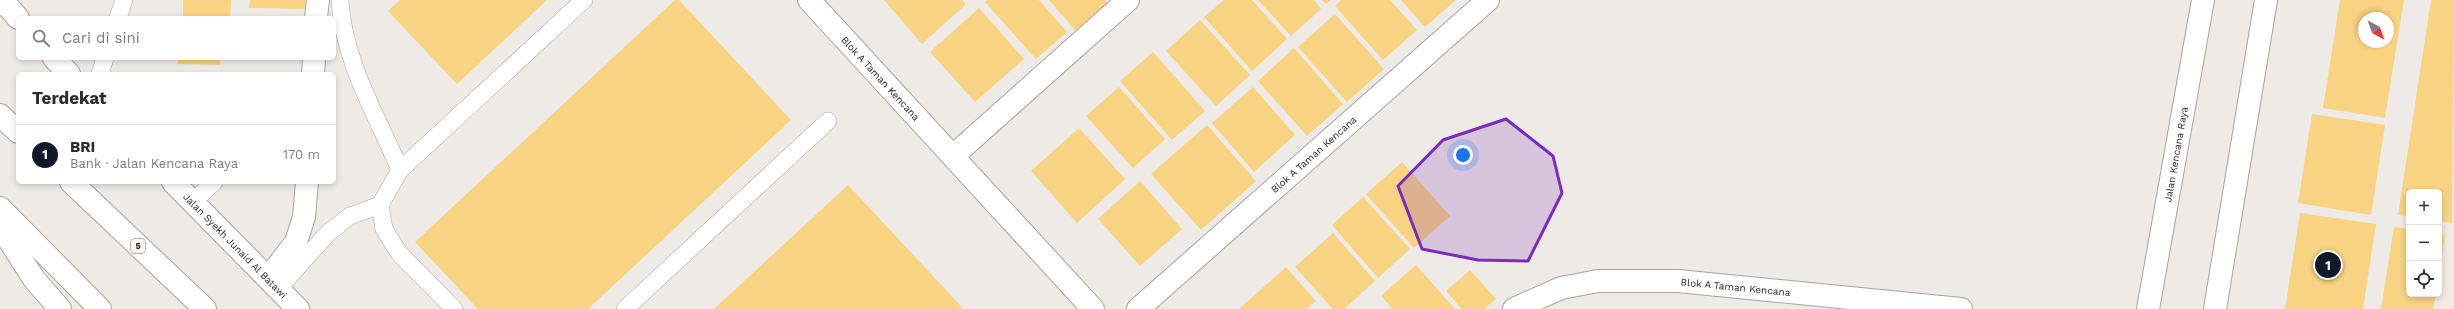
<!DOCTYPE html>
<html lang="id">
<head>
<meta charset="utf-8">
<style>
	:root { --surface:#fff; --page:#f2f2f3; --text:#2b2b33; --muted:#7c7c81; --line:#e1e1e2; --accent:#111827 }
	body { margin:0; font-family:"Work Sans",sans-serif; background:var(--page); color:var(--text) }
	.controls { position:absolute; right:12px; bottom:12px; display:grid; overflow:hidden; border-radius:6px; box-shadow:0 2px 6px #0003 }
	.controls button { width:36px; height:36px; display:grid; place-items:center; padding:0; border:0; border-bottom:1px solid var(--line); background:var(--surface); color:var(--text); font:20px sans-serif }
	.compass { position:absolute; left:2358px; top:12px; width:36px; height:36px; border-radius:50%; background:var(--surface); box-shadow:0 2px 6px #0003; rotate:139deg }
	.you { position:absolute; left:1463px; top:155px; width:14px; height:14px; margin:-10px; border:3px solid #fff; border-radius:50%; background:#1a73e8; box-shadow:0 0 0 6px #1a73e833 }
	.badge { display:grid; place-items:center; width:26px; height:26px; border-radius:50%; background:var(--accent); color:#fff; font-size:13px; font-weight:700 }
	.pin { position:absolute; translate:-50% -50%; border:2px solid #fff; box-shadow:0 1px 4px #0006 }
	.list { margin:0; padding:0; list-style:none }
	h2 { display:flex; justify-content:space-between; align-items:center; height:52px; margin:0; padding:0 16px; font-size:17px }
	h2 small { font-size:13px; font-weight:400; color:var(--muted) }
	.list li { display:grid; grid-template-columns:26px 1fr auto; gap:12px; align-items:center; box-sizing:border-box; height:60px; padding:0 16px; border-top:1px solid var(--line) }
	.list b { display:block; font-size:15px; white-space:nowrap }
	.list p { margin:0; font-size:13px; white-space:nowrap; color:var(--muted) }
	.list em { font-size:13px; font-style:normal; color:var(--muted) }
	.icon { flex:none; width:22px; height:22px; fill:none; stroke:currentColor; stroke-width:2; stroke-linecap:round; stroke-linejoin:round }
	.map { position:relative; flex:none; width:2454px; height:309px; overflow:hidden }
	.search { position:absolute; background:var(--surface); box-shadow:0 2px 6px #0003; left:16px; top:16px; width:320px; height:44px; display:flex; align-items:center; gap:10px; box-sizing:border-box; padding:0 14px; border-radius:6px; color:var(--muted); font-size:15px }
	.panel { position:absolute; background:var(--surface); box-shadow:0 2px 6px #0003; left:16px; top:72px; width:320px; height:112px; border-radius:6px }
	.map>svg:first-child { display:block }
	.building { fill:#f7d382; fill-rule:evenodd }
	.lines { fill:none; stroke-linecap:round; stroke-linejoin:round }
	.lane-casing { stroke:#a6a4a0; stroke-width:18 }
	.street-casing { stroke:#a6a4a0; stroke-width:24 }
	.secondary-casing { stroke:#a6a4a0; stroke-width:24 }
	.primary-casing { stroke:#a6a4a0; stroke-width:24 }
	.highway-casing { stroke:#a6a4a0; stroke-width:24 }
	.lane { stroke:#fff; stroke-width:17 }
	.street { stroke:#fff; stroke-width:22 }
	.secondary { stroke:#fff; stroke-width:22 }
	.primary { stroke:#fff; stroke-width:22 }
	.highway { stroke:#fff; stroke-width:22 }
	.marked { fill:#7b2cbf; fill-opacity:0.2; stroke:#7b2cbf; stroke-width:3; stroke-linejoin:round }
	.labels { text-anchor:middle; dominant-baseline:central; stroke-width:4; stroke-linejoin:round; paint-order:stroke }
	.shield { fill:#fbf9f4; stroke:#646360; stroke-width:1 }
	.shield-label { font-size:9px; font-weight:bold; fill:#242321 }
	.street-label { font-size:10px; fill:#242321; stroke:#fbf9f4 }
</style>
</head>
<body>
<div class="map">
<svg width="2454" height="309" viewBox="0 0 2454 309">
	<rect width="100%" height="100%" fill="#eeebe7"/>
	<g class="building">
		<polygon points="183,0 231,0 230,17 183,16"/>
		<polygon points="250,0 305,0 305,9 249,8"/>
		<polygon points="400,0 547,0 457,84 388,11"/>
		<polygon points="675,0 679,0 791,120 588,309 478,309 415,242"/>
		<polygon points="884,0 962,0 966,4 922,44"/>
		<polygon points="987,0 1039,0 1067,32 1036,59 985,2"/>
		<polygon points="1049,0 1105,0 1108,3 1076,31"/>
		<polygon points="1224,0 1252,0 1287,39 1252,71 1204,17"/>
		<polygon points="1258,0 1314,0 1321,9 1291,36"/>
		<polygon points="1322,0 1331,0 1326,4"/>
		<polygon points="1341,0 1390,0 1417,30 1383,60 1335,6"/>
		<polygon points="1401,0 1456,0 1425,27"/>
		<path d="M2340 0H2404L2385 118 2323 108ZM2364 18H2388V42H2364Z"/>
		<polygon points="2431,0 2454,0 2452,223 2439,221 2439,192 2409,192 2409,217 2398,215"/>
		<polygon points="979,8 1024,59 975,102 930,52"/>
		<polygon points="1335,14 1384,69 1347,102 1298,47"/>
		<polygon points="1200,20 1250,75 1216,106 1166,51"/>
		<polygon points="1294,48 1343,104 1307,136 1258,81"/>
		<polygon points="1153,52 1205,111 1172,140 1120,81"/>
		<polygon points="178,58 220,58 220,65 178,64"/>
		<polygon points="1119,87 1165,139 1133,168 1086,116"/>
		<polygon points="1253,87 1295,135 1254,172 1212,123"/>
		<polygon points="2312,114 2385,125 2371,215 2298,203"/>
		<polygon points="1207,125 1256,181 1201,230 1151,174"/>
		<polygon points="1079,128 1125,179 1077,223 1031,171"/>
		<polygon points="1402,162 1450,216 1414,248 1366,194"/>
		<polygon points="1140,181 1182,229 1140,266 1098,219"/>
		<polygon points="848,185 962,307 959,309 714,309"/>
		<polygon points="1363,197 1410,249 1378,278 1332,225"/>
		<polygon points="2300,213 2376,224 2363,309 2285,309"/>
		<polygon points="2394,227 2409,229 2409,294 2436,294 2433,309 2381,309"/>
		<polygon points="1333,233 1375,281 1344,309 1333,309 1295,267"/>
		<polygon points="2439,234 2445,235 2440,267 2439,267"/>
		<polygon points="1416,265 1455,309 1393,309 1381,296"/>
		<polygon points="1286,267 1316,301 1306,309 1239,309"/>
		<polygon points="1470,270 1496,299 1484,309 1462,309 1446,291"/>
	</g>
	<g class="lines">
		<defs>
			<g id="lane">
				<path d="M340 0C343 60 377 116 400 170"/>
				<polyline points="118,18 124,0"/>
				<polyline points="100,74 105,58"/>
				<polyline points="193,202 214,182"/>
				<polyline points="278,289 328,233 350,216 380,205"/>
				<polyline points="454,309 399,253 384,229 380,205 400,170 584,0"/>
				<polyline points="625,309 828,121"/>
			</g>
			<g id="street">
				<path id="s1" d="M809 0 1093 309"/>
				<polyline points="316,18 318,0"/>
				<polyline points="313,74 314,58"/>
				<polyline points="953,156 1128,0"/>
				<polyline points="268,278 296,242 304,217 307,182"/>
				<path id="s2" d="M1138 309 1488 0"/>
				<path id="s3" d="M1514 309 1561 288 1598 281H1678L1961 309"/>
			</g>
			<g id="secondary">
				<path id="s4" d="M2148 309 2203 0"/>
				<polyline points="2215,309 2266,0"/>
			</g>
			<g id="primary">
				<polyline points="2,0 18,18"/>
				<polyline points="54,58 69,74"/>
				<path id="s5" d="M173 182 298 309"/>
			</g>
			<g id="highway">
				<polyline points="0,115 18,132"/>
				<polyline points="71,182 205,309"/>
				<polyline points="0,208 100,309"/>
				<polyline points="0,226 34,279 60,309"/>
			</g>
		</defs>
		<use href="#lane" class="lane-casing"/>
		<use href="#street" class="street-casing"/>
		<use href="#secondary" class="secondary-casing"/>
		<use href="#primary" class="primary-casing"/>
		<use href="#highway" class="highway-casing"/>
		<use href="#lane" class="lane"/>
		<use href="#street" class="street"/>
		<use href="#secondary" class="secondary"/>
		<use href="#primary" class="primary"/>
		<use href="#highway" class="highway"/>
	</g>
	<path class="marked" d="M1506 119 1553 156 1562 193 1528 261 1478 260 1422 249 1398 186 1443 140Z"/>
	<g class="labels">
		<rect class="shield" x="131" y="239" width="14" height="14" rx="3"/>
		<g class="shield-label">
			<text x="138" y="246">5</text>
		</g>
		<g class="street-label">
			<text stroke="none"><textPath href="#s1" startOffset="106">Blok A Taman Kencana</textPath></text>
			<text stroke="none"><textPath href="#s2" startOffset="234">Blok A Taman Kencana</textPath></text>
			<text stroke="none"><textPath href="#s4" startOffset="157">Jalan Kencana Raya</textPath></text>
			<text stroke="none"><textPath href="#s5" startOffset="89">Jalan Syekh Junaid Al Batawi</textPath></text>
			<text stroke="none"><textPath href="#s3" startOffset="227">Blok A Taman Kencana</textPath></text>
		</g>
	</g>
</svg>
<div class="controls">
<button>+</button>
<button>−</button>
<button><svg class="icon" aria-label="locate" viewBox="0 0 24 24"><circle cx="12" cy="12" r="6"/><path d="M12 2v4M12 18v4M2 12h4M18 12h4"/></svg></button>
</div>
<svg class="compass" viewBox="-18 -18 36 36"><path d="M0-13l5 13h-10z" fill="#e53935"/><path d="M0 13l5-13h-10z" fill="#7c7c81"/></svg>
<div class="you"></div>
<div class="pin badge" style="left:2328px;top:265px">1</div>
<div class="search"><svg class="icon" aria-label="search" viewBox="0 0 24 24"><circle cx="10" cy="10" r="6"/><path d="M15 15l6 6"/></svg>Cari di sini</div>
<section class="panel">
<h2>Terdekat<small></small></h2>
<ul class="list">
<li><span class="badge">1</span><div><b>BRI</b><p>Bank · Jalan Kencana Raya</p></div><em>170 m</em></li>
</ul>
</section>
</div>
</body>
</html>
